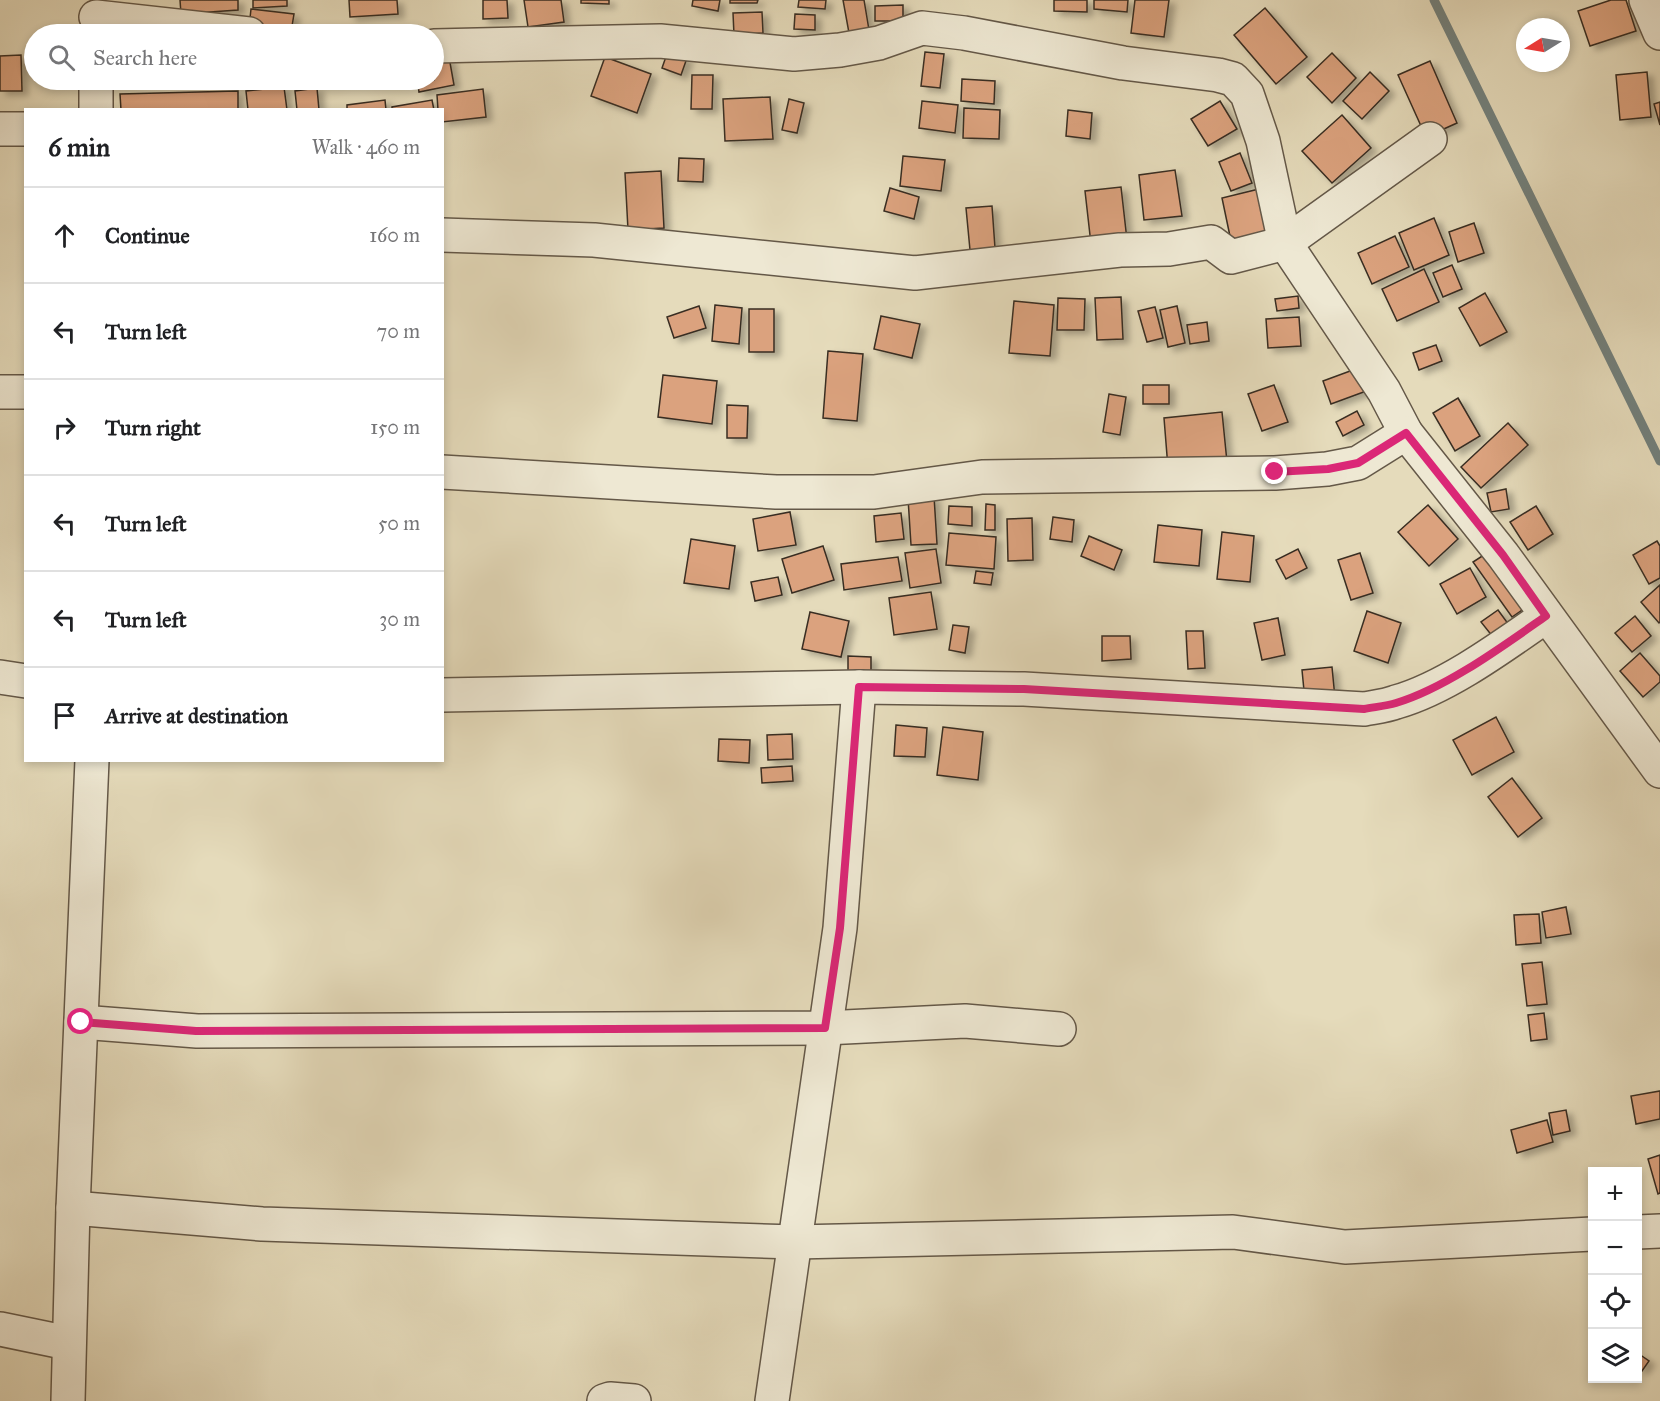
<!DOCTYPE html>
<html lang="en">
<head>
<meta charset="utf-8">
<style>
	:root { --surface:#fff; --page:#f6f6f6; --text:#202124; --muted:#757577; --line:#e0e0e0 }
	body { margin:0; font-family:"IM FELL Great Primer",serif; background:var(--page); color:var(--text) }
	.controls { position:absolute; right:18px; bottom:18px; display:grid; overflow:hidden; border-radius:0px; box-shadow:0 3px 9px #0003 }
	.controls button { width:54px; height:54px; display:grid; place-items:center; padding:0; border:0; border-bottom:2px solid var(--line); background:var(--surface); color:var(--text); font:30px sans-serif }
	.compass { position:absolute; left:1516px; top:18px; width:54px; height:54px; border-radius:50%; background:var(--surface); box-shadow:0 3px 9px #0003; rotate:259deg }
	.stop { position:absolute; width:18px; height:18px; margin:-14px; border:4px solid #db2777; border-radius:50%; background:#fff }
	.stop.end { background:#db2777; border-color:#fff; box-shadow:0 2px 6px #0008 }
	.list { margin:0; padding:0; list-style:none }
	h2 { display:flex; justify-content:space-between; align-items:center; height:78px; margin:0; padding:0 24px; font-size:26px }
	h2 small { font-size:20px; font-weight:400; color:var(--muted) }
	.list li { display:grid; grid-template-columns:39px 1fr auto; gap:18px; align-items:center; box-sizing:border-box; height:96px; padding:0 24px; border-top:2px solid var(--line) }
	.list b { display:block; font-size:22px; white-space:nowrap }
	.list em { font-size:20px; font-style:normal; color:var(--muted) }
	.icon { flex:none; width:33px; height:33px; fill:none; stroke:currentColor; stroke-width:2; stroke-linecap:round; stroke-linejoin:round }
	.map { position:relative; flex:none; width:1660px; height:1401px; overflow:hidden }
	.search { position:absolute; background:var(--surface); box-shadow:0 3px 9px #0003; left:24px; top:24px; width:420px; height:66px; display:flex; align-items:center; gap:15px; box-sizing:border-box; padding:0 21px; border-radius:33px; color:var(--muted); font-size:22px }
	.panel { position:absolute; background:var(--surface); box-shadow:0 3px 9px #0003; left:24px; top:108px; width:420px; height:654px; border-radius:0px }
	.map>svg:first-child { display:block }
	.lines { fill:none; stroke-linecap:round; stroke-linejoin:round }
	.stream { stroke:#73817d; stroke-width:9 }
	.building { fill:#dba27e; stroke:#392d22; stroke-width:1.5; filter:url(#shadow) }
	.minor-casing { stroke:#645848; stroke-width:36 }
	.minor { stroke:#eee8d3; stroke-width:33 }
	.route { stroke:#db2777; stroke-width:8 }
</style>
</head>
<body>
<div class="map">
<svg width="1660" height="1401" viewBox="0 0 1660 1401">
	<defs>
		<filter id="shadow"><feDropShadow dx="6" dy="4" stdDeviation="3" flood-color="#0004"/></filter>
	</defs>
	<rect width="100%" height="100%" fill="#e5dbbb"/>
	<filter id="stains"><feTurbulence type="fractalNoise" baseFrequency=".00333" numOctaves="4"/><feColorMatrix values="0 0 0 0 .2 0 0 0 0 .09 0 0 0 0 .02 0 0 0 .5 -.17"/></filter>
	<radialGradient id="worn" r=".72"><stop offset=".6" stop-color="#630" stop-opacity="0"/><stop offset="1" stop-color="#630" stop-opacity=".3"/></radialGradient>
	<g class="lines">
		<polyline class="stream" points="1434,0 1660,461"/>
	</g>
	<g class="building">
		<polygon points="180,0 238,0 238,10 181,14"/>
		<polygon points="253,0 287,0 287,6 253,8"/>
		<polygon points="349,0 397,0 398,14 350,17"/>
		<polygon points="483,0 507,0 508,18 483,19"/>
		<polygon points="524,0 561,0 564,22 528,27"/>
		<polygon points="581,0 609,0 609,4 581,3"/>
		<polygon points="693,0 720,0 718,11 692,6"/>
		<polygon points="730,0 758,0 757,3 730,3"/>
		<polygon points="799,0 826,0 825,9 798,7"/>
		<polygon points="843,0 864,0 869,30 849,33"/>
		<polygon points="1054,0 1087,0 1087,12 1054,11"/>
		<polygon points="1094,0 1128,0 1127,12 1094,9"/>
		<polygon points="1135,0 1169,0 1164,37 1131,33"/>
		<polygon points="1611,0 1626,0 1636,31 1590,46 1578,11"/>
		<polygon points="903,5 903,21 875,21 875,6"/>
		<polygon points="1265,8 1307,57 1276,84 1234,35"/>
		<polygon points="251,9 294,14 291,32 249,27"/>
		<polygon points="762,12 763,33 734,35 733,13"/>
		<polygon points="795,14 815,15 815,30 794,29"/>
		<polygon points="668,51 687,58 681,75 662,68"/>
		<polygon points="925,52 944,54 940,88 921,86"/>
		<polygon points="1332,53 1356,78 1332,103 1307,77"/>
		<polygon points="21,55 22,91 0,91 0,56"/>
		<polygon points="449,57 454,85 419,92 417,80 434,80 434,60"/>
		<polygon points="605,57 651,74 637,113 591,96"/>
		<polygon points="1430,61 1457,123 1426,137 1398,75"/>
		<polygon points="1370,72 1389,91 1362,119 1343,101"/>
		<polygon points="1647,72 1651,117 1620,120 1616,75"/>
		<polygon points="692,75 713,75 712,109 691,109"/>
		<polygon points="962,79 995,81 994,104 961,101"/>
		<polygon points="214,80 246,80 246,83 214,81"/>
		<polygon points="284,87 287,110 248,110 246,91"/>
		<polygon points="317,88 319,110 297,110 295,91"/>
		<polygon points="483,89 486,117 442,122 442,110 438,110 437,95"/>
		<polygon points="238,91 238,110 121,110 120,94"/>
		<polygon points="770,97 773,139 725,141 723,99"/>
		<polygon points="789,99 804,103 797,133 782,130"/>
		<polygon points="385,100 386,110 347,110 347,105"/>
		<polygon points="432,100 434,110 392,110 392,107"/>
		<polygon points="922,101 958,105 955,133 919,128"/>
		<polygon points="1220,101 1237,129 1208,146 1191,119"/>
		<polygon points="1660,102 1660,125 1654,104"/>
		<polygon points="964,108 1000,110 999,139 963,138"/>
		<polygon points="1068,110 1092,113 1090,139 1066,136"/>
		<polygon points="1342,115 1371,148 1332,183 1302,151"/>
		<polygon points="1240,153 1252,183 1231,191 1219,162"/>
		<polygon points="903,156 945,160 941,191 900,186"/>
		<polygon points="679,158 704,159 703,182 678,181"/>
		<polygon points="1175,170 1182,216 1144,220 1139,175"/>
		<polygon points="661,171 664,228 628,230 625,173"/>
		<polygon points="1121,187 1127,240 1091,244 1085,191"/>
		<polygon points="890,188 919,197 914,219 884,211"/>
		<polygon points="1259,189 1268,232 1231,241 1222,198"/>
		<polygon points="992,206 995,248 970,250 966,208"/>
		<polygon points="1434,218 1449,255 1414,270 1399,233"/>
		<polygon points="1474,223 1484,253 1458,262 1449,232"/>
		<polygon points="1395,236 1409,267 1372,284 1358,253"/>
		<polygon points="1452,265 1462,289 1443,297 1433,273"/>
		<polygon points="1424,269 1439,302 1397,321 1382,289"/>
		<polygon points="1485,293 1507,332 1480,346 1459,308"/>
		<polygon points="1298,296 1299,308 1277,311 1275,299"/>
		<polygon points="1121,297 1123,339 1097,340 1095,298"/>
		<polygon points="1058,298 1085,299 1084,330 1057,330"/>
		<polygon points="1014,301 1054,305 1050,356 1009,353"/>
		<polygon points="715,305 742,308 739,344 712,341"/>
		<polygon points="699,306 706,328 674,338 667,317"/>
		<polygon points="1177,306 1185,343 1168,347 1160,310"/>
		<polygon points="1155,307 1163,338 1147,342 1138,311"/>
		<rect x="749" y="309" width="25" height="43"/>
		<polygon points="881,316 920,324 912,358 874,349"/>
		<polygon points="1299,317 1301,346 1268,348 1266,319"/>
		<polygon points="1207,322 1209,341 1190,344 1187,325"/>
		<polygon points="1436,345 1442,361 1419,370 1413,353"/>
		<polygon points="828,351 863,354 857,421 823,418"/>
		<polygon points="1361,367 1369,390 1331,404 1323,381"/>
		<polygon points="663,375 717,381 712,424 658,417"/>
		<rect x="1143" y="385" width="26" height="19"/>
		<polygon points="1274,385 1288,422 1262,431 1248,394"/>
		<polygon points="1109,394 1126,397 1120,435 1103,432"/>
		<polygon points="1458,398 1480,436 1455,451 1433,413"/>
		<polygon points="727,405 748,406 747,438 727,438"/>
		<polygon points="1357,411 1364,425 1343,436 1336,422"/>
		<polygon points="1222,412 1227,462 1168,468 1164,418"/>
		<polygon points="1508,423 1528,445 1481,488 1461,467"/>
		<polygon points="1506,489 1509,509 1491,512 1487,493"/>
		<polygon points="934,496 937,544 911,545 908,498"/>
		<polygon points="986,504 995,505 995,530 985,530"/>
		<polygon points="1428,505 1458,539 1429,566 1398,532"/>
		<polygon points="949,506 972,507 972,526 948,524"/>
		<polygon points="1536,506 1553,534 1528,550 1510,522"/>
		<polygon points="790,512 796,545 758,551 753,519"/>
		<polygon points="901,513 904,539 876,542 874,516"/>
		<polygon points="1053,517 1074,520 1072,542 1050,539"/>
		<polygon points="1032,518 1033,560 1008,561 1007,519"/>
		<polygon points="1158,525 1202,530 1199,566 1154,562"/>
		<polygon points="1222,532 1254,536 1250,582 1217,579"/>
		<polygon points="949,533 996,537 994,569 946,565"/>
		<polygon points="1089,536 1122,550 1114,570 1081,556"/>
		<polygon points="691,539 735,546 729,589 684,583"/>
		<polygon points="1657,541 1660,546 1660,578 1649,584 1633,555"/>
		<polygon points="823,546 834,580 792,593 782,559"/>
		<polygon points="936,549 941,583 910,588 905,553"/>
		<polygon points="1298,549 1307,568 1286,579 1276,560"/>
		<polygon points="1493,549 1531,604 1512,617 1473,562"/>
		<polygon points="1360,553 1373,593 1351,600 1338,560"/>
		<polygon points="898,557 902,581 844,590 841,564"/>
		<polygon points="1470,568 1486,597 1457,614 1440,584"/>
		<polygon points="976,571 993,573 991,585 974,583"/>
		<polygon points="778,577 782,595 755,601 751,582"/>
		<polygon points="1660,585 1660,622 1659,623 1641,602"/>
		<polygon points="931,592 937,629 894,635 889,598"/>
		<polygon points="1498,610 1509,625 1493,637 1481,622"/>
		<polygon points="1367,611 1401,623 1388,663 1354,651"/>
		<polygon points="810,612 849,621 841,657 802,649"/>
		<polygon points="1635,616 1651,636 1632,652 1615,633"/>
		<polygon points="1278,618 1285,655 1262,660 1254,623"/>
		<polygon points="953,625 969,627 965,653 949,650"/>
		<polygon points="1186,631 1203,631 1205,668 1188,669"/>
		<polygon points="1102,636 1130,636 1131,659 1102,661"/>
		<polygon points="1640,653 1660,676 1660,682 1643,697 1620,671"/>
		<polygon points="848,656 871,657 871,671 848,671"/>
		<polygon points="1332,667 1335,698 1305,701 1302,670"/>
		<polygon points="1496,717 1514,752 1472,775 1453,740"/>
		<polygon points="896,725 927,728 925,757 894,756"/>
		<polygon points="943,727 983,732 978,780 937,775"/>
		<polygon points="792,734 793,759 768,760 767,735"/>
		<polygon points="719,739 750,740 749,763 718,761"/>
		<polygon points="792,766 793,781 762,783 761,768"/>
		<polygon points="1512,778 1542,818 1518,837 1488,797"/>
		<polygon points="1566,907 1571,934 1546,938 1542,912"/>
		<polygon points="1539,914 1541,943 1516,945 1514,915"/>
		<polygon points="1542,962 1547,1004 1527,1006 1522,964"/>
		<polygon points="1544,1013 1547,1039 1531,1041 1528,1015"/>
		<polygon points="1660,1091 1660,1119 1636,1124 1631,1096"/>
		<polygon points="1566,1110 1570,1131 1553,1135 1549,1113"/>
		<polygon points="1547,1120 1553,1142 1517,1153 1511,1130"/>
		<polygon points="1660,1155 1660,1193 1658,1194 1648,1159"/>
		<polygon points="1639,1354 1649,1361 1642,1371 1638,1368"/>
	</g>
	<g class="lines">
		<defs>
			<g id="minor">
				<polyline points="1646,0 1660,33"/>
				<polyline points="96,17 249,34"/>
				<polyline points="434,46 660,41 794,54 840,50 879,43 922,28 964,33 1123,63 1218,75 1233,79 1247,94 1263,141 1285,243 1384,391 1406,433 1503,555 1660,771"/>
				<polyline points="96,110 96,80"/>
				<polyline points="0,129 26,129"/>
				<polyline points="442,235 594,240 915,273 1120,250 1169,249 1211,242 1231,257 1285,243 1430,139"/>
				<polyline points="0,392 26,392"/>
				<polyline points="442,472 776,492 874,492 982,477 1275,473 1327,469 1358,463 1406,433"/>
				<polyline points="0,677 26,681"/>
				<path d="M442 695 859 687 1024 689 1364 709C1374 707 1386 706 1396 702 1446 688 1503 646 1546 616"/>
				<polyline points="81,1022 197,1031 825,1028 965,1021 1059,1029"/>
				<polyline points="73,1208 262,1224 795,1242 1233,1232 1345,1247 1592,1234"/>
				<polyline points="1638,1232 1660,1231"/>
				<polyline points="0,1329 68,1343"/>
				<polyline points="68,1401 73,1208 92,760"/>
				<polyline points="604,1401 610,1399 634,1401"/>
				<polyline points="772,1401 840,928 859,687"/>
			</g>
		</defs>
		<use href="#minor" class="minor-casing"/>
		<use href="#minor" class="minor"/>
	</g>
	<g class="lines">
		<path class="route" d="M81 1022 196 1031 825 1028 840 928 859 687 1024 689 1364 709C1374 707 1386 706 1396 703 1446 688 1503 646 1546 616L1503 555 1406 433 1358 463 1328 469 1275 472"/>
	</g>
	<rect width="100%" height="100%" filter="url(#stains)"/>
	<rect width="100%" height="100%" fill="url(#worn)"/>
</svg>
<div class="controls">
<button>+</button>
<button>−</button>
<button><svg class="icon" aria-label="locate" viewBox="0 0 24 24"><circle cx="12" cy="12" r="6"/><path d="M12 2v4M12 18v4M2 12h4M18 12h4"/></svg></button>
<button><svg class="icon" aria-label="layers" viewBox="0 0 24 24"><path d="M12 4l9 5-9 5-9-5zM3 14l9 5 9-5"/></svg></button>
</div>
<svg class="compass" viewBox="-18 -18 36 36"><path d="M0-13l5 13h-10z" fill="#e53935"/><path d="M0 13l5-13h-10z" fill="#757577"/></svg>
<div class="stop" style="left:81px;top:1022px"></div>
<div class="stop end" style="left:1275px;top:472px"></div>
<div class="search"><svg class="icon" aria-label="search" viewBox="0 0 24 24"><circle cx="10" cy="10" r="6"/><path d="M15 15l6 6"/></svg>Search here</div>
<section class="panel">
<h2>6 min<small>Walk · 460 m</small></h2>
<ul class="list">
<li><svg class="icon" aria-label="ahead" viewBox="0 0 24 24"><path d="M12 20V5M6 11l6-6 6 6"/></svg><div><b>Continue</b></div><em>160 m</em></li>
<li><svg class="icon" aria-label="left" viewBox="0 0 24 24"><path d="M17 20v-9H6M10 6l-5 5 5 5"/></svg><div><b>Turn left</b></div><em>70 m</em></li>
<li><svg class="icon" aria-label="right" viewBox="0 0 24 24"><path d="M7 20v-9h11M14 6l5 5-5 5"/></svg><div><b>Turn right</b></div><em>150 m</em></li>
<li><svg class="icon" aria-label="left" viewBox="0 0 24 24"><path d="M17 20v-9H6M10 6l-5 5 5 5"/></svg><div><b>Turn left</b></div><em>50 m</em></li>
<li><svg class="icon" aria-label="left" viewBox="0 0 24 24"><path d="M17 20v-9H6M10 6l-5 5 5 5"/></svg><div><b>Turn left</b></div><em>30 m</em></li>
<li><svg class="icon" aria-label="arrive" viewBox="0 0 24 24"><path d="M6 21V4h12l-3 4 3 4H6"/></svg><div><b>Arrive at destination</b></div></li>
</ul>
</section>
</div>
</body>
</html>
